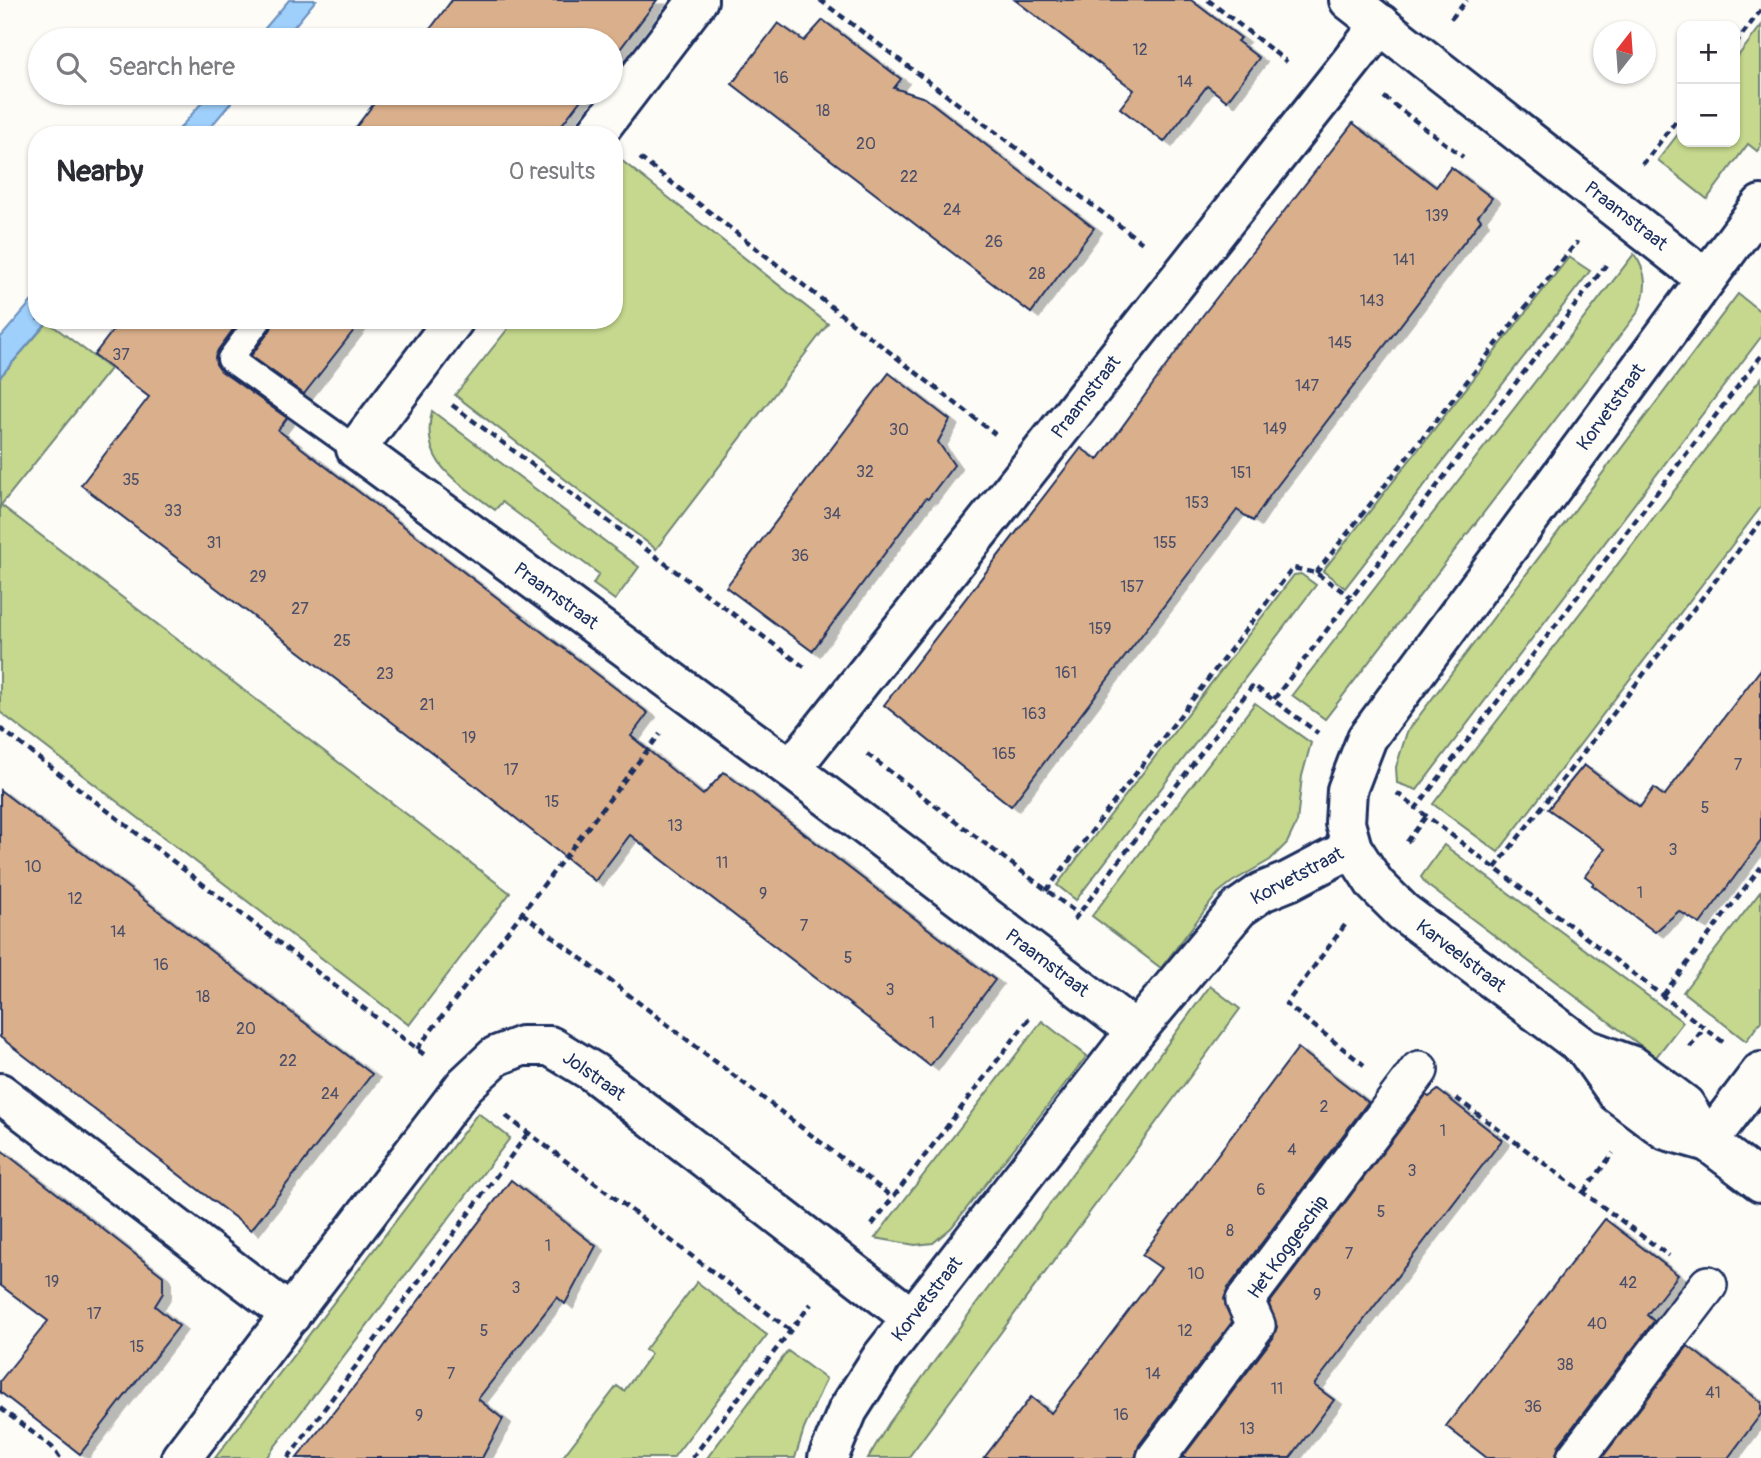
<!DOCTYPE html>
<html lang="en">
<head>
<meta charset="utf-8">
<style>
	:root { --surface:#fff; --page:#f2f2f3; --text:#2b2b33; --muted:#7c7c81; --line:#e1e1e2 }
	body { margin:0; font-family:Pangolin,sans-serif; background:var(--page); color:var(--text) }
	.controls { position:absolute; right:21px; top:21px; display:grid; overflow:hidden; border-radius:14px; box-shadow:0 2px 5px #0004 }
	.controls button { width:63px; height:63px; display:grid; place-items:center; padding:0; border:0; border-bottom:2px solid var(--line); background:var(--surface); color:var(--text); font:35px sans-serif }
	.compass { position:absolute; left:1593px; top:21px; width:63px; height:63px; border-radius:50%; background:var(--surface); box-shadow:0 2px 5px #0004; rotate:17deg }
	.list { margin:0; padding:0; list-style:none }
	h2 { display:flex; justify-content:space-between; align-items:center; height:91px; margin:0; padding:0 28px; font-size:30px }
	h2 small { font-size:23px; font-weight:400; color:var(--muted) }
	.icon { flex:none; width:38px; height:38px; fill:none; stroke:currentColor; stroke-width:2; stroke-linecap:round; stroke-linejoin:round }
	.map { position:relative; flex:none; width:1761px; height:1458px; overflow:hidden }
	.search { position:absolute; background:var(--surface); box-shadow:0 2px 5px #0004; left:28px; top:28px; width:595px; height:77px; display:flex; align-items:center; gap:18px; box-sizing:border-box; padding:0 24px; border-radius:38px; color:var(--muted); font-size:26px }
	.panel { position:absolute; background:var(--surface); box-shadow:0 2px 5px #0004; left:28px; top:126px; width:595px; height:203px; border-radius:28px }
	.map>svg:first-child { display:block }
	.green { fill:#c5d88d; stroke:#708476; stroke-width:2 }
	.water { fill:#9fcffb; stroke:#6a8fbc; stroke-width:2 }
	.building { fill:#daaf8b; stroke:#1b2f5e; stroke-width:2; filter:url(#shadow) }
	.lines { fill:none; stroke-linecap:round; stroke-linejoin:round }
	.service-casing { stroke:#1b2f5e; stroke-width:30 }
	.pedestrian-casing { stroke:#1b2f5e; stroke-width:42 }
	.minor-casing { stroke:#1b2f5e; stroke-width:44 }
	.tertiary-casing { stroke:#1b2f5e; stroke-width:44 }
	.path { stroke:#1b2f5e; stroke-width:4.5; stroke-dasharray:7 5; stroke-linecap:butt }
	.service { stroke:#fdfcf7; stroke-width:24 }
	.pedestrian { stroke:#fdfcf7; stroke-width:37 }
	.minor { stroke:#fdfcf7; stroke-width:38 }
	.tertiary { stroke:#fdfcf7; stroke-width:38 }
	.labels { text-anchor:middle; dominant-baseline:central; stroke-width:5; stroke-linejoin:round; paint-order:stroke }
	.number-label { font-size:16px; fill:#4b4f69 }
	.street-label { font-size:19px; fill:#1b2f5e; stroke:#fdfcf7 }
</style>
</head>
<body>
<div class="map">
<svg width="1761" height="1458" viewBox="0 0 1761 1458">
	<defs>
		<filter id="shadow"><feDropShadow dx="8" dy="4.5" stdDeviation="0" flood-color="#0004"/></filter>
	</defs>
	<rect width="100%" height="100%" fill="#fdfcf7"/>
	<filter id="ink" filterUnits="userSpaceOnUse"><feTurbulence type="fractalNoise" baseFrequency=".0143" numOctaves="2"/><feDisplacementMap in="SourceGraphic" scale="14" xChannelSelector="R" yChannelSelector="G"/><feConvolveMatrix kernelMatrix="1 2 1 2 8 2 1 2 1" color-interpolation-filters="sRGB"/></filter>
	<g filter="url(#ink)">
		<g class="green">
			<polygon points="1761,26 1761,146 1757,151 1748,144 1707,199 1658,160 1682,129 1682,142 1735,142 1735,60"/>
			<polygon points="621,160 828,324 656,549 455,395 515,320 614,320 614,169"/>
			<path d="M1634 254C1649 274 1647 291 1638 312L1325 719 1292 695Z"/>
			<polygon points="1569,257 1590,271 1345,588 1323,571"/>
			<polygon points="1738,294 1761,312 1761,337 1417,790 1397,783 1396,767 1407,732"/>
			<polygon points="48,322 110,369 1,505 510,893 409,1025 0,712 0,377"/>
			<polygon points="1761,378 1761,507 1498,852 1433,804"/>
			<path d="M432 411 639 567 615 600 593 584 599 574 502 502 495 510C458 481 419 465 432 411Z"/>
			<polygon points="1301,574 1316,585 1076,900 1057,885 1294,575"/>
			<polygon points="1255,703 1311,743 1302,776 1297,822 1287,843 1270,860 1232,882 1218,893 1161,968 1092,916"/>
			<polygon points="1444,845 1683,1022 1656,1057 1427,885 1421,877"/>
			<polygon points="1761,891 1761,1021 1746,1041 1683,992"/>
			<polygon points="1210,986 1240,1009 908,1458 868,1458 889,1423"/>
			<polygon points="1042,1021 1087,1056 951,1228 933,1243 915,1245 875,1238"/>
			<polygon points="478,1113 510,1138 266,1458 215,1458"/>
			<polygon points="697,1282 767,1335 673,1458 562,1458 617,1386 624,1391 651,1354 645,1350"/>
			<polygon points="788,1351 826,1379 804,1429 795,1458 707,1458"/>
		</g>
		<g class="water">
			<polygon points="289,0 316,0 283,40 255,40"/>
			<polygon points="210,93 239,93 204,135 174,135"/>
			<polygon points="37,295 37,320 49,320 0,377 0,338"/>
		</g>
		<g class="building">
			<polygon points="452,0 657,0 611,61 611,40 422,40"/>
			<polygon points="1015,0 1191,0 1241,38 1237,41 1259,58 1227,101 1207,86 1164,142 1120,108 1134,90"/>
			<polygon points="823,20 901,79 894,88 925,98 1094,228 1031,313 732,84 778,23 804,41"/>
			<polygon points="382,93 586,93 554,135 350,135"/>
			<polygon points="1353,123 1436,187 1451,167 1492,198 1478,216 1481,220 1271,494 1253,521 1237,510 1011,806 884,705 1081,448 1098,460 1203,315"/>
			<polygon points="121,320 240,320 218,350 215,357 216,364 221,371 287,418 278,430 648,713 631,736 703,795 724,772 995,980 930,1066 630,835 595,881 464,777 81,485 149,397 94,355"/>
			<polygon points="274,320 362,320 304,394 251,356 271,329"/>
			<polygon points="889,373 950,420 938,442 954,465 928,499 926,498 812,651 726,587"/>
			<polygon points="1761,669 1761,841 1700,924 1679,911 1655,932 1592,885 1594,883 1585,876 1605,849 1548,809 1584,765 1640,807 1654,788 1664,796"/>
			<polygon points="0,790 372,1074 251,1230 0,1037"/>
			<polygon points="1298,1048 1368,1102 1228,1288 1224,1299 1232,1322 1139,1445 1135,1458 984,1458 1031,1397 1051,1413 1161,1268 1142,1255"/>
			<polygon points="1438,1090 1502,1140 1314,1385 1334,1400 1290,1458 1182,1458 1273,1338 1277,1327 1269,1304 1426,1095 1429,1097"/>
			<polygon points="0,1149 163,1276 163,1293 155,1306 179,1326 80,1454 0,1392 0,1381 48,1321 0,1285"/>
			<polygon points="511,1180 596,1246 565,1304 557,1297 478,1399 503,1419 482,1458 297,1458 368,1369 393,1334"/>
			<polygon points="1605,1219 1678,1275 1647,1315 1654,1321 1559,1445 1555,1458 1487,1458 1446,1426"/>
			<polygon points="1688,1346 1761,1402 1761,1414 1728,1458 1602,1458"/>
		</g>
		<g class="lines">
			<defs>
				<polyline id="service" points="259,320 230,359 356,449"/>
				<g id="pedestrian">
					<polyline points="1156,1458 1256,1325 1245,1301 1419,1070"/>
					<polyline points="1576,1458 1708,1285"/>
				</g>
				<g id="minor">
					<polyline points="1349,0 1706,279"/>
					<polyline points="595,135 698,0"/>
					<polyline points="454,320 356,449 791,769 1136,1031"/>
					<polyline points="791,769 1381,24"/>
					<polyline points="0,1093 291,1315"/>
					<polyline points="1708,1142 1761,1072"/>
					<polyline points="181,1458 465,1085 496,1056 522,1046 550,1046 593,1072 912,1318"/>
					<polyline points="828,1458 848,1410 882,1357 1136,1031 1239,908 1262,892 1289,881 1352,848"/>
				</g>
				<g id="tertiary">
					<polyline points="1761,205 1367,738 1347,790 1345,823 1352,848 1375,884 1403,912 1586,1049 1633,1066 1685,1105 1708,1142 1761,1182"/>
					<polyline points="1586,1049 1617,1093 1666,1130 1708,1142"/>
				</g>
			</defs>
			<use href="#service" class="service-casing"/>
			<use href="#pedestrian" class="pedestrian-casing"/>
			<use href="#minor" class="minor-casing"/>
			<use href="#tertiary" class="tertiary-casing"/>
			<g class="path">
				<polyline points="820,0 1144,244"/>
				<polyline points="1208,0 1287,62"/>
				<polyline points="1451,19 1467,0"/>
				<polyline points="1735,44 1761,10"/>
				<polyline points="1384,97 1463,157"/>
				<polyline points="640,158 995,434"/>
				<polyline points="1642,161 1644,163 1682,113"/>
				<polyline points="452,405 807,669"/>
				<polyline points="1316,573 1576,243 1578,244"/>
				<polyline points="1274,699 1606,265"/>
				<polyline points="0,728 426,1056"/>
				<polyline points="867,754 1078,914"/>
				<polyline points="1397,793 1416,808"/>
				<polyline points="1407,842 1427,815"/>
				<polyline points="1495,868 1761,521"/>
				<polyline points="1046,891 1293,568 1316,573 1351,597"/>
				<polyline points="522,913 892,1197"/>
				<polyline points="1074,920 1253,685 1318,733"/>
				<polyline points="1345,925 1286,1004 1364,1065"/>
				<polyline points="1663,995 1761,867"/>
				<polyline points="1723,1042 1416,808 1761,356"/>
				<polyline points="1690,1047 1704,1028"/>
				<polyline points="417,1049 660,734"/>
				<polyline points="1456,1098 1669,1256"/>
				<polyline points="506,1116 790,1330"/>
				<polyline points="1584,1192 1613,1153"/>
				<polyline points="872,1225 1032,1015"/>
				<polyline points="0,1408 52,1447 60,1458"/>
				<polyline points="288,1458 528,1133"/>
				<polyline points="692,1458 811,1304"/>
			</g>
			<use href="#service" class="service"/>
			<use href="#pedestrian" class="pedestrian"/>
			<use href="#minor" class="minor"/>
			<use href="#tertiary" class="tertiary"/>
		</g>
	</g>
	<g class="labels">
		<g class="number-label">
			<text x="1140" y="50">12</text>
			<text x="781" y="78">16</text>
			<text x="1185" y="82">14</text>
			<text x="823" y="111">18</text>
			<text x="866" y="144">20</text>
			<text x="909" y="177">22</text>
			<text x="952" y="210">24</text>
			<text x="1437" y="216">139</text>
			<text x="994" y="242">26</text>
			<text x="1404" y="260">141</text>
			<text x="1037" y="274">28</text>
			<text x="1372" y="301">143</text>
			<text x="1340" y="343">145</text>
			<text x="121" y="355">37</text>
			<text x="1307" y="386">147</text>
			<text x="1275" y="429">149</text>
			<text x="899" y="430">30</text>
			<text x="865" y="472">32</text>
			<text x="1241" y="473">151</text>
			<text x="131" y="480">35</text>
			<text x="1197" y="503">153</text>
			<text x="173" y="511">33</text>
			<text x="832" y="514">34</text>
			<text x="214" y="543">31</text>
			<text x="1165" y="543">155</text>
			<text x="800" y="556">36</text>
			<text x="258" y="577">29</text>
			<text x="1132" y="587">157</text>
			<text x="300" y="609">27</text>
			<text x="1100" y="629">159</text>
			<text x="342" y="641">25</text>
			<text x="1066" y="673">161</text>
			<text x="385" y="674">23</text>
			<text x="427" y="705">21</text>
			<text x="1034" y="714">163</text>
			<text x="469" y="738">19</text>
			<text x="1004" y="754">165</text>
			<text x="1738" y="765">7</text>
			<text x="511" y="770">17</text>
			<text x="552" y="802">15</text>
			<text x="1705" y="808">5</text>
			<text x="675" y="826">13</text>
			<text x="1673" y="850">3</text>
			<text x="722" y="863">11</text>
			<text x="33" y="867">10</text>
			<text x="1640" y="893">1</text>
			<text x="763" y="894">9</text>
			<text x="75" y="899">12</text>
			<text x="804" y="926">7</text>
			<text x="118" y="932">14</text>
			<text x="848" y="958">5</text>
			<text x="161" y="965">16</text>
			<text x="890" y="990">3</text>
			<text x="203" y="997">18</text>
			<text x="932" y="1023">1</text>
			<text x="246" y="1029">20</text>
			<text x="288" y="1061">22</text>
			<text x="330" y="1094">24</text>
			<text x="1324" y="1107">2</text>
			<text x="1443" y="1131">1</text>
			<text x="1292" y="1150">4</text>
			<text x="1412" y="1171">3</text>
			<text x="1261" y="1190">6</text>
			<text x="1381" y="1212">5</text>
			<text x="1230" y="1231">8</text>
			<text x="548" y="1246">1</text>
			<text x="1349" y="1254">7</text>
			<text x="1196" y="1274">10</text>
			<text x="52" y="1282">19</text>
			<text x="1628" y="1283">42</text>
			<text x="516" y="1288">3</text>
			<text x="1317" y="1295">9</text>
			<text x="94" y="1314">17</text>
			<text x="1597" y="1324">40</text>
			<text x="484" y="1331">5</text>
			<text x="1185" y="1331">12</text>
			<text x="137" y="1347">15</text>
			<text x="1565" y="1365">38</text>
			<text x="451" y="1374">7</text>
			<text x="1153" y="1374">14</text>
			<text x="1277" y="1389">11</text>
			<text x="1713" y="1393">41</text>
			<text x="1533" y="1407">36</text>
			<text x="1121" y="1415">16</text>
			<text x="419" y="1416">9</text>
			<text x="1247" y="1429">13</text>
		</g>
		<g class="street-label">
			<text transform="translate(1626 216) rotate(38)">Praamstraat</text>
			<text transform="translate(1086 397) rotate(-52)">Praamstraat</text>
			<text transform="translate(1611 407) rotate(-54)">Korvetstraat</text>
			<text transform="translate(556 596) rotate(36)">Praamstraat</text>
			<text transform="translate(1297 876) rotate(-28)">Korvetstraat</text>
			<text transform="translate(1461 956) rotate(37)">Karveelstraat</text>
			<text transform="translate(1047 963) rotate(37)">Praamstraat</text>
			<text transform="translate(594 1076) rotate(35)">Jolstraat</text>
			<text transform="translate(1288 1247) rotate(-54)">Het Koggeschip</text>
			<text transform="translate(927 1299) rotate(-52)">Korvetstraat</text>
		</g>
	</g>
</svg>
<div class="controls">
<button>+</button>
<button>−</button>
</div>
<svg class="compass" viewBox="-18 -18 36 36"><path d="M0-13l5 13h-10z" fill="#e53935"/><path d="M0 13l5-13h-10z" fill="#7c7c81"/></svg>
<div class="search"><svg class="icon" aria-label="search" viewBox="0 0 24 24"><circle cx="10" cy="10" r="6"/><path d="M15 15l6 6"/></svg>Search here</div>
<section class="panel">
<h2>Nearby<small>0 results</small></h2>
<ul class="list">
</ul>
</section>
</div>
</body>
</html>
